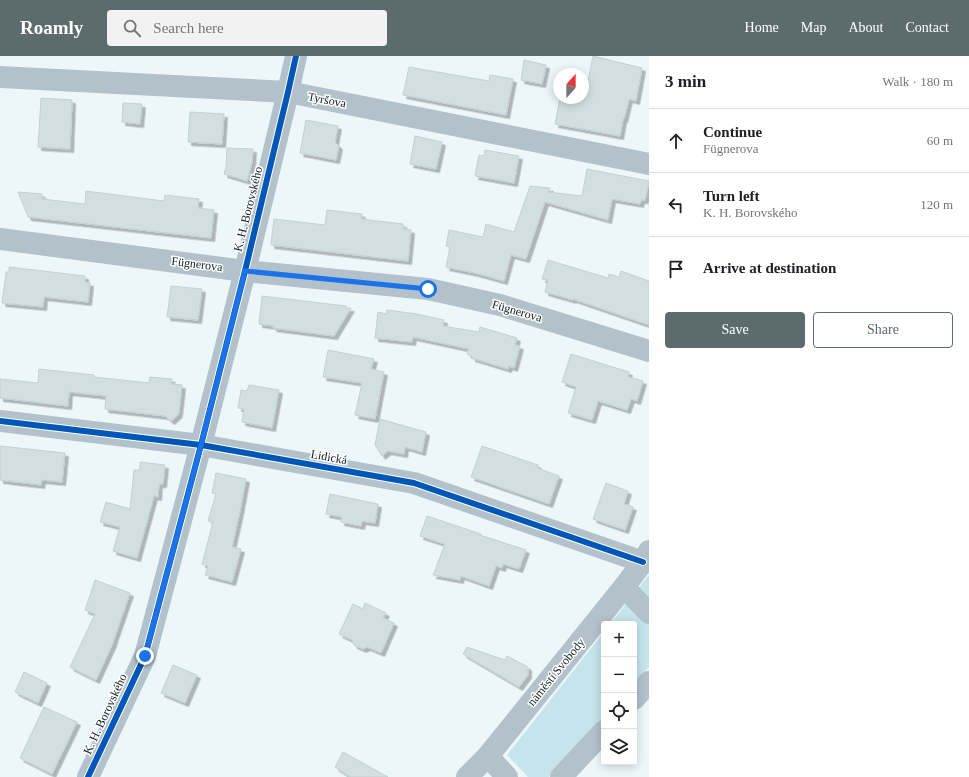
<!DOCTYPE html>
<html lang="en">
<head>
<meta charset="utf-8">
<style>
	:root { --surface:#fff; --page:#f2f2f2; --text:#202124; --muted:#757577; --line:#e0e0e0; --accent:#5c6b6e }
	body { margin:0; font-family:"Times New Roman",serif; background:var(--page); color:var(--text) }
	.controls { position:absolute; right:12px; bottom:12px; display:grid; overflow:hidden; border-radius:4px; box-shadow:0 2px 10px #0003 }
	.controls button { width:36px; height:36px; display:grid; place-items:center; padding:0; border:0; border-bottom:1px solid var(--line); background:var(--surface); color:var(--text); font:20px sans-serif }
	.compass { position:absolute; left:553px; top:12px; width:36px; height:36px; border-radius:50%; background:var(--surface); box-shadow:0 2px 10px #0003; rotate:21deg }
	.stop { position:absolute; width:12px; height:12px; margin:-9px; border:3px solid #1a73e8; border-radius:50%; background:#fff }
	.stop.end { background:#1a73e8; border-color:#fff; box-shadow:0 1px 4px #0008 }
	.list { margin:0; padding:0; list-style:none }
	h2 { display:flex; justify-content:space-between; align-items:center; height:52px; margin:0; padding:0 16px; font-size:17px }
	h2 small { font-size:13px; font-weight:400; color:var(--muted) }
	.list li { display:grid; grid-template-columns:26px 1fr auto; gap:12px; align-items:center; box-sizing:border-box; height:64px; padding:0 16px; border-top:1px solid var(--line) }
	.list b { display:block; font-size:15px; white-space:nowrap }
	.list p { margin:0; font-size:13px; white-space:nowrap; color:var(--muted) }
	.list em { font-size:13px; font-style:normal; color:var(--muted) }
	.actions { display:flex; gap:8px; padding:12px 16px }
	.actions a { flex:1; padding:9px 0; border:1px solid var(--accent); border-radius:4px; text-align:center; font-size:14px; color:var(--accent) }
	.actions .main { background:var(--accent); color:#fff }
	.icon { flex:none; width:22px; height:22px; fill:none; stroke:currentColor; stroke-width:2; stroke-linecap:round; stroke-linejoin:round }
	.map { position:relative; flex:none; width:649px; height:721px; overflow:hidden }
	header { display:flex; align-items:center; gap:24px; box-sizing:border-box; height:56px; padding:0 20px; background:var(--accent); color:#fff }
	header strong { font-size:19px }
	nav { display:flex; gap:22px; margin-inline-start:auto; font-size:14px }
	.search { width:280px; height:36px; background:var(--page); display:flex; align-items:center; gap:10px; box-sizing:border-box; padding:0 14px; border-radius:4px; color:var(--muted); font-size:15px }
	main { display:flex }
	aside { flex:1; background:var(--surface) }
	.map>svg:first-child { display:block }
	.park { fill:#c6e4ec }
	.building { fill:#d1dfe0; stroke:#c3d0d2; filter:url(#shadow) }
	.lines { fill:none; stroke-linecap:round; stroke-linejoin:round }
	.street { stroke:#b2c1ca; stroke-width:22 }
	.cycleway-casing { stroke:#fff; stroke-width:8 }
	.cycleway { stroke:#0057b8; stroke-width:6 }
	.route { stroke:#1a73e8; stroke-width:5 }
	.labels { text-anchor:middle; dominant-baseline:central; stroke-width:3; stroke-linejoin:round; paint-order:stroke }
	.street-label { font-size:12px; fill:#0e1f23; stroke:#fff }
</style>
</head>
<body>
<header>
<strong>Roamly</strong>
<div class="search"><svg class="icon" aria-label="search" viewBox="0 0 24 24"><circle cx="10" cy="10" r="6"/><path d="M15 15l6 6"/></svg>Search here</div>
<nav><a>Home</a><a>Map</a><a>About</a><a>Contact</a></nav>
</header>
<main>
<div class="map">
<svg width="649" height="721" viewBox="0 0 649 721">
	<defs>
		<filter id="shadow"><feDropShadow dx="3.5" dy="3.5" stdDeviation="0" flood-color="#0004"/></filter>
	</defs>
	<rect width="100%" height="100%" fill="#edf7fa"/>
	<g class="park">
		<polygon points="649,519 649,611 634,627 634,568 610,568"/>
		<polygon points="604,576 604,661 549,721 528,721 507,699"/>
	</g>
	<g class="building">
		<polygon points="593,0 642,12 636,45 629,43 624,63 623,63 620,80 555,68 560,42 583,42 583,34 586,35"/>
		<polygon points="524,4 546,9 542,28 521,24"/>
		<polygon points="409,11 489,25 490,19 513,23 506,59 403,39"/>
		<polygon points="41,42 72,44 70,93 38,91"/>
		<polygon points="123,47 142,48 140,68 122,66"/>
		<polygon points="190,56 224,58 222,88 188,86"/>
		<polygon points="306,64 338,70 335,86 339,90 336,104 300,97"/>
		<polygon points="415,80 442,86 436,113 410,108"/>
		<polygon points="227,92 253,93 252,106 247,125 224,118 226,111"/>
		<polygon points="485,94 519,100 514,127 475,120 479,99 484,100"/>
		<polygon points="587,113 649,125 645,144 641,144 640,148 612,143 608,164 545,146 526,203 511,199 504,225 475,217 446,211 450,191 446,190 449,174 483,181 486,168 514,176 530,130 550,132 548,136 582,140"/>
		<polygon points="86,135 164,145 165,139 199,143 198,152 214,154 211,182 28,161 18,136 42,138 42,143 85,148"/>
		<polygon points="327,154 362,158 361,163 403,168 403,173 411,174 408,205 271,189 274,163 325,169"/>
		<polygon points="548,204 608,222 609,218 619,221 621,215 649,225 649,269 573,243 573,244 545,236 548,224 542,223"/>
		<polygon points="9,211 85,220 85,226 90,227 88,246 44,241 43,251 2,247 6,216 9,216"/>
		<polygon points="171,230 202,233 198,264 167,261"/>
		<polygon points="262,240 346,250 346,252 351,252 334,280 273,272 274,270 259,268"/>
		<polygon points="387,254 417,258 444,264 443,270 479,276 480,271 517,282 515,289 520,290 514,312 509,310 508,313 472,302 472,300 467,298 469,293 413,281 412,286 375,282 378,256 386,258"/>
		<polygon points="328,294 374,303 371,313 384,316 375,363 355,359 362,327 323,321"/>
		<polygon points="571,298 629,316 628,321 643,325 637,345 631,343 627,354 598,345 592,364 568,357 576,331 562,326"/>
		<polygon points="39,313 94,319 94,321 149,327 150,321 172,323 171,328 182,329 179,356 178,359 171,365 165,360 105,353 106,340 69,336 68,350 0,342 0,323 38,327"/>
		<polygon points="249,329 279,334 272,372 242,366 244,353 238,352 241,334 247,335"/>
		<polygon points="380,363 426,376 422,396 405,391 404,398 388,395 382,400 375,389"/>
		<polygon points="0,390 65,397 62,426 42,424 41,429 0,424"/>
		<polygon points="482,390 538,409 537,412 559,420 549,448 471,421"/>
		<polygon points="140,406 165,409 163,428 159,428 158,441 154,440 137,502 113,495 120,471 100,466 106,446 130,453 134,414 140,414"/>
		<polygon points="216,417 246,423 240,455 232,491 241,493 232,526 205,519 208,510 202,508 213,466 208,465 216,438 212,437"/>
		<polygon points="606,427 628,435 624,448 633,451 625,474 593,463"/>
		<polygon points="330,438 378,448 375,467 362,465 361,470 341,466 342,461 326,458"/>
		<polygon points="427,460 481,478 480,479 526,494 519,513 503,508 502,512 496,510 489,530 461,520 460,524 433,519 445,488 420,480"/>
		<polygon points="95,524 130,537 113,586 113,587 96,624 70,611 95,558 85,554"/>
		<polygon points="365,547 386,557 383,562 394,567 381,597 367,591 363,593 354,589 352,584 339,578 353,548 363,553"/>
		<polygon points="467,591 505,604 507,600 528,611 528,619 519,631 463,598"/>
		<polygon points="173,609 197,619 185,647 161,637"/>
		<polygon points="24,616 47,627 38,647 15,636"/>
		<polygon points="44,651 77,666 52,718 20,702"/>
		<polygon points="343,696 388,721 350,721 335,711"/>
	</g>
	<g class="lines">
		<g class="street">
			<polyline points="0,21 288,36 649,108"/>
			<polyline points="0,183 245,215 428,233 500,249 649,295"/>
			<polyline points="0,365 201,389 414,427 643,506"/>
			<polyline points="624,531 649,557"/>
			<polyline points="634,643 649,626"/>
			<polyline points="488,700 507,721"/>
			<polyline points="88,721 145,600 201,389 245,215 288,36 296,0"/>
			<polyline points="467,721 488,700 624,531 643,506 649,495"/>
			<polyline points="561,721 604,675"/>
		</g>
		<defs>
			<g id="cycleway">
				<polyline points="0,365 201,389 414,427 643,506"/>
				<polyline points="88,721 145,600 201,389 245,215 288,36 296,0"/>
			</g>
		</defs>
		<use href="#cycleway" class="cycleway-casing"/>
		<use href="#cycleway" class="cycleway"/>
	</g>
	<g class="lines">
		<polyline class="route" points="145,600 201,389 245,215 428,233"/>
	</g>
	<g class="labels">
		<g class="street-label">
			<text transform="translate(327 44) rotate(11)">Tyršova</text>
			<text transform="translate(248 153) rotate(-76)">K. H. Borovského</text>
			<text transform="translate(197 208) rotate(7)">Fügnerova</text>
			<text transform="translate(517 255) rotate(16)">Fügnerova</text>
			<text transform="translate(329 401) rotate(10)">Lidická</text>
			<text transform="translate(556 616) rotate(-51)">náměstí Svobody</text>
			<text transform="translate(105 658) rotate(-65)">K. H. Borovského</text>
		</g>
	</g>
</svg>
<div class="controls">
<button>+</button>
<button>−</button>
<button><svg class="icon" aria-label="locate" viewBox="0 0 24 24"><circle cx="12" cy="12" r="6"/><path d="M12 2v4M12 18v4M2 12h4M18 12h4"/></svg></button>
<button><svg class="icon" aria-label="layers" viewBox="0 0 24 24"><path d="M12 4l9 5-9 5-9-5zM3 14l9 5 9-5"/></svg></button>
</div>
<svg class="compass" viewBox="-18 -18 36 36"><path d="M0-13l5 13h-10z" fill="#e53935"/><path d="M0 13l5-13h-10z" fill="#757577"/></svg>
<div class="stop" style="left:428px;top:233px"></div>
<div class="stop end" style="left:145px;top:600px"></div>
</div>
<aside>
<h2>3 min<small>Walk · 180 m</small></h2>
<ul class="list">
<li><svg class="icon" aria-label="ahead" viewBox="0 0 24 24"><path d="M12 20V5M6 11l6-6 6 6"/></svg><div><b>Continue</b><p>Fügnerova</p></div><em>60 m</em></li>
<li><svg class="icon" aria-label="left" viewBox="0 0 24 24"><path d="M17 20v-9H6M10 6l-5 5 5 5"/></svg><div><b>Turn left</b><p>K. H. Borovského</p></div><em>120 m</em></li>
<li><svg class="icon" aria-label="arrive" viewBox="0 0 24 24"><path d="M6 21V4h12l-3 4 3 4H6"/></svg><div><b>Arrive at destination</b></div></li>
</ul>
<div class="actions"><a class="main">Save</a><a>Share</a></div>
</aside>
</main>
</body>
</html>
